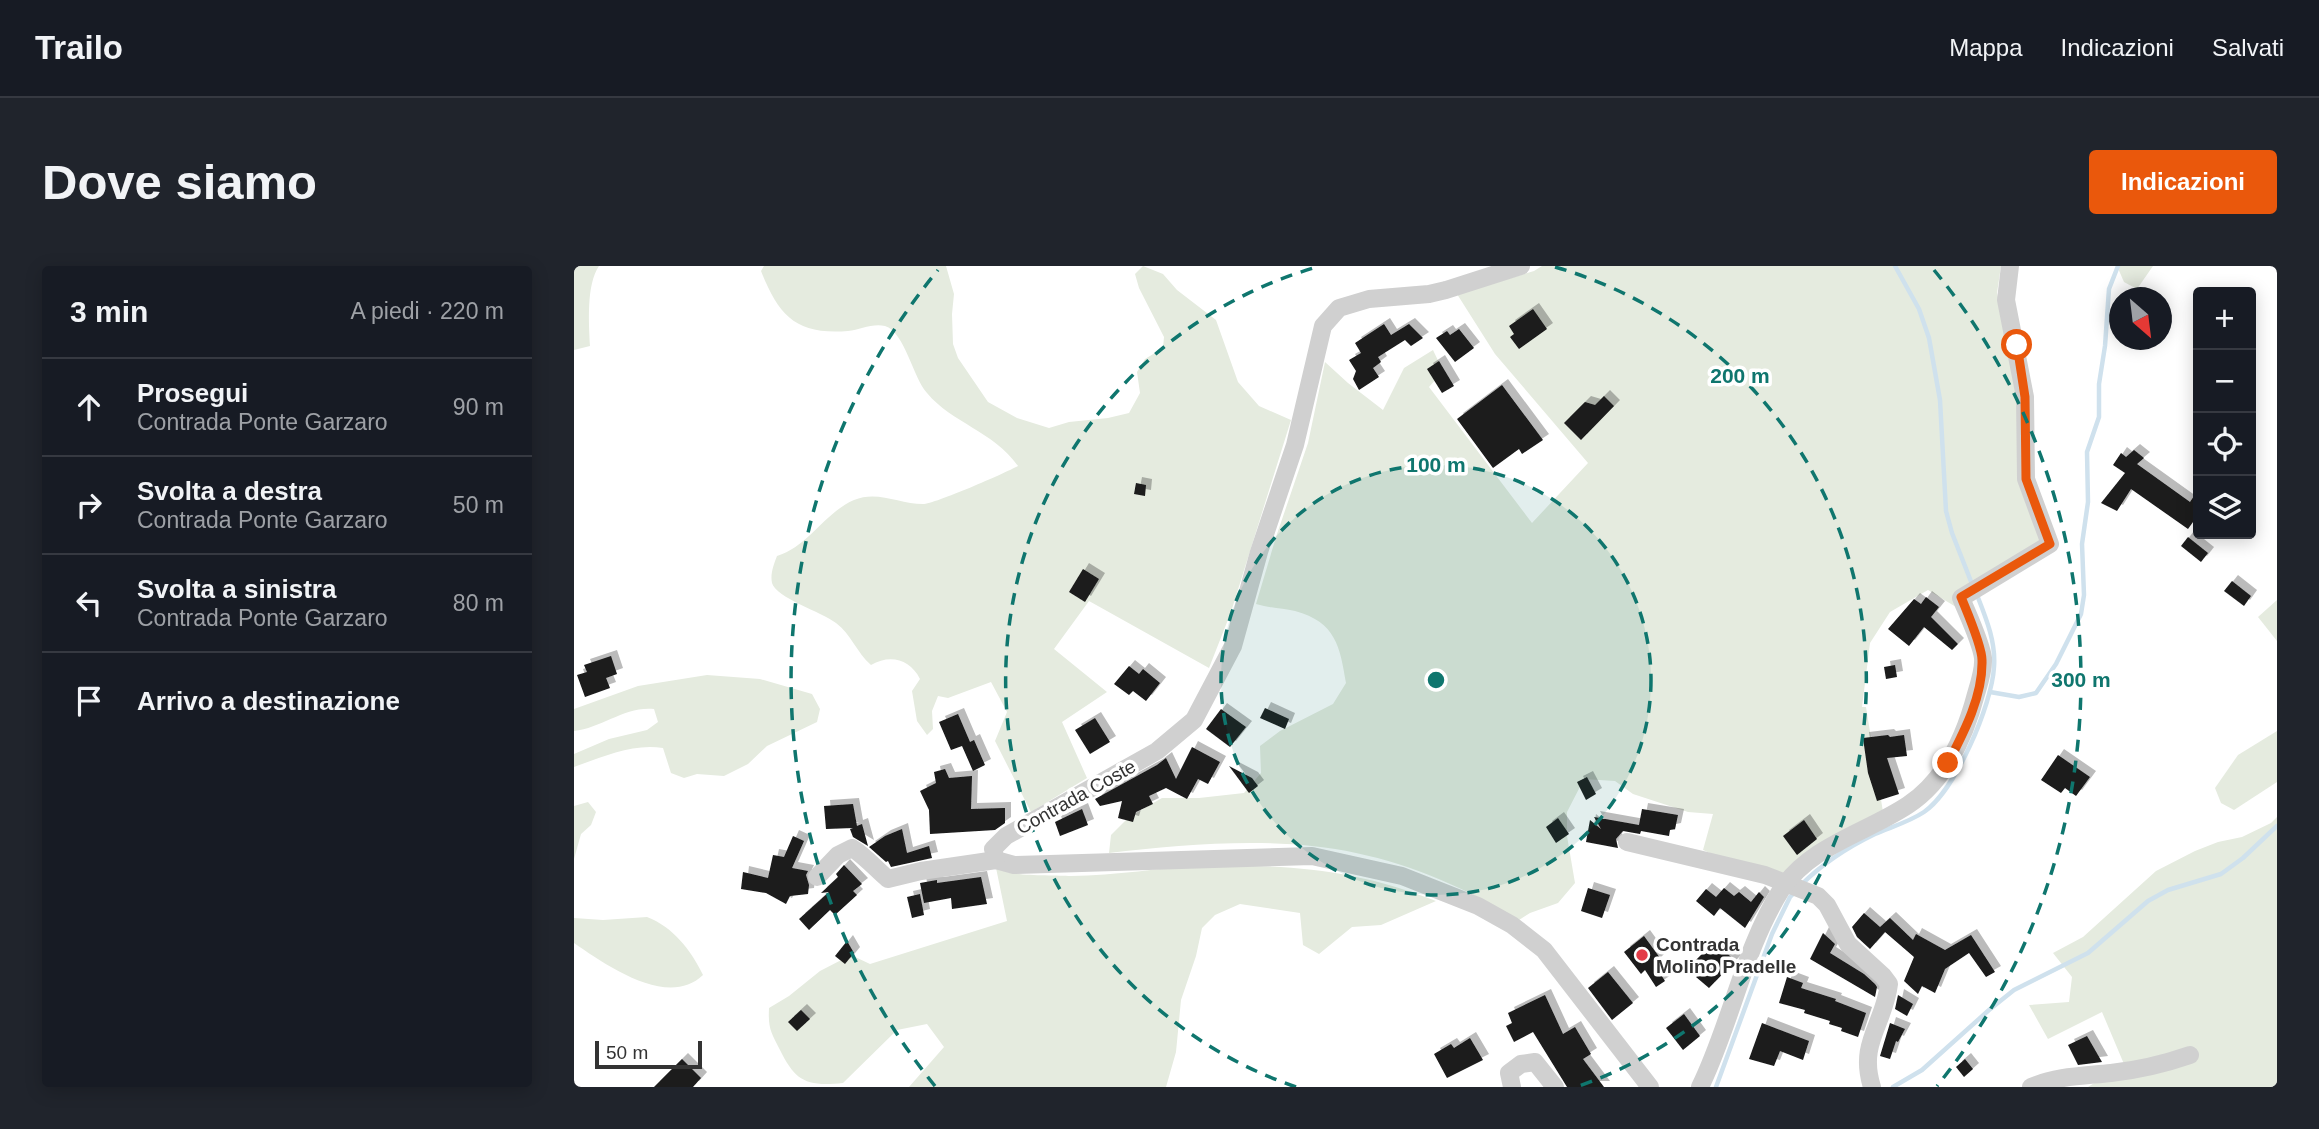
<!DOCTYPE html>
<html lang="it">
<head>
<meta charset="utf-8">
<style>
	:root { --surface:#171b24; --page:#20242c; --text:#f1f3f6; --muted:#9ea1a6; --line:#363941; --accent:#ea580c }
	body { margin:0; font-family:Helvetica,sans-serif; background:var(--page); color:var(--text) }
	.controls { position:absolute; right:21px; top:21px; display:grid; overflow:hidden; border-radius:7px; box-shadow:0 4px 18px #0003 }
	.controls button { width:63px; height:63px; display:grid; place-items:center; padding:0; border:0; border-bottom:2px solid var(--line); background:var(--surface); color:var(--text); font:35px sans-serif }
	.compass { position:absolute; left:1535px; top:21px; width:63px; height:63px; border-radius:50%; background:var(--surface); box-shadow:0 4px 18px #0003; rotate:152deg }
	.scale { position:absolute; left:21px; bottom:18px; width:107px; box-sizing:border-box; padding-left:7px; border:4px solid #333; border-top:0; font-size:19px; line-height:24px; white-space:nowrap; color:#333; -webkit-text-stroke:5px #fff; paint-order:stroke }
	.stop { position:absolute; width:21px; height:21px; margin:-16px; border:5px solid #ea580c; border-radius:50%; background:#fff }
	.stop.end { background:#ea580c; border-color:#fff; box-shadow:0 2px 7px #0008 }
	.list { margin:0; padding:0; list-style:none }
	h2 { display:flex; justify-content:space-between; align-items:center; height:91px; margin:0; padding:0 28px; font-size:30px }
	h2 small { font-size:23px; font-weight:400; color:var(--muted) }
	.list li { display:grid; grid-template-columns:46px 1fr auto; gap:21px; align-items:center; box-sizing:border-box; height:98px; padding:0 28px; border-top:2px solid var(--line) }
	.list b { display:block; font-size:26px; white-space:nowrap }
	.list p { margin:0; font-size:23px; white-space:nowrap; color:var(--muted) }
	.list em { font-size:23px; font-style:normal; color:var(--muted) }
	.icon { flex:none; width:38px; height:38px; fill:none; stroke:currentColor; stroke-width:2; stroke-linecap:round; stroke-linejoin:round }
	.map { position:relative; flex:none; width:1703px; height:821px; overflow:hidden; border-radius:7px }
	header { display:flex; align-items:center; gap:42px; box-sizing:border-box; height:98px; padding:0 35px; background:var(--surface); border-bottom:2px solid var(--line) }
	header strong { font-size:33px }
	nav { display:flex; gap:38px; margin-inline-start:auto; font-size:24px }
	.intro { display:flex; align-items:center; justify-content:space-between; box-sizing:border-box; height:168px; padding:0 42px }
	h1 { margin:0; font-size:49px }
	.button { padding:18px 32px; border-radius:7px; background:var(--accent); color:#fff; font-size:24px; font-weight:700 }
	main { display:flex; gap:42px; padding:0 42px }
	aside { flex:1; background:var(--surface); border-radius:7px; box-shadow:0 4px 18px #0003 }
	.map>svg:first-child { display:block }
	.green { fill:#e5ebdf }
	.lines { fill:none; stroke-linecap:round; stroke-linejoin:round }
	.stream { stroke:#cfe1ed; stroke-width:4.5 }
	.building { fill:#1a1a1a; filter:url(#shadow) }
	.minor { stroke:#d0d0d0; stroke-width:18 }
	.route { stroke:#ea580c; stroke-width:9 }
	.ring { fill:none; stroke:#0f766e; stroke-width:3.5; stroke-dasharray:12 9 }
	.poi-dot { fill:#e33c47; stroke:#fff; stroke-width:2.5 }
	.labels { text-anchor:middle; dominant-baseline:central; stroke-width:7; stroke-linejoin:round; paint-order:stroke }
	.street-label { font-size:19px; fill:#333; stroke:#fff }
	.poi-label { font-size:19px; font-weight:bold; fill:#333; stroke:#fff; text-anchor:start }
	.centre { fill:#0f766e; stroke:#fff; stroke-width:3.5 }
	.ring-label { font-size:21px; text-anchor:middle; font-weight:bold; fill:#0f766e; stroke:#fff; stroke-width:7; stroke-linejoin:round; paint-order:stroke }
</style>
</head>
<body>
<header>
<strong>Trailo</strong>
<nav><a>Mappa</a><a>Indicazioni</a><a>Salvati</a></nav>
</header>
<div class="intro"><h1>Dove siamo</h1><a class="button">Indicazioni</a></div>
<main>
<aside>
<h2>3 min<small>A piedi · 220 m</small></h2>
<ul class="list">
<li><svg class="icon" aria-label="ahead" viewBox="0 0 24 24"><path d="M12 20V5M6 11l6-6 6 6"/></svg><div><b>Prosegui</b><p>Contrada Ponte Garzaro</p></div><em>90 m</em></li>
<li><svg class="icon" aria-label="right" viewBox="0 0 24 24"><path d="M7 20v-9h11M14 6l5 5-5 5"/></svg><div><b>Svolta a destra</b><p>Contrada Ponte Garzaro</p></div><em>50 m</em></li>
<li><svg class="icon" aria-label="left" viewBox="0 0 24 24"><path d="M17 20v-9H6M10 6l-5 5 5 5"/></svg><div><b>Svolta a sinistra</b><p>Contrada Ponte Garzaro</p></div><em>80 m</em></li>
<li><svg class="icon" aria-label="arrive" viewBox="0 0 24 24"><path d="M6 21V4h12l-3 4 3 4H6"/></svg><div><b>Arrivo a destinazione</b></div></li>
</ul>
</aside>
<div class="map">
<svg width="1703" height="821" viewBox="0 0 1703 821">
	<defs>
		<filter id="shadow"><feDropShadow dx="6" dy="-6" stdDeviation="0" flood-color="#0004"/></filter>
	</defs>
	<rect width="100%" height="100%" fill="#fff"/>
	<g class="green">
		<path d="M0 0H25C12 19 15 58 16 80L0 84Z"/>
		<path d="M190 0H372L380 28 378 48 379 78 384 92 414 136 443 152 475 162 495 156 534 152 555 147 566 127 563 106 571 93 589 82 590 71 565 22 561 8 569 0 589 8 603 24 642 54 664 116 685 140 717 154 657 346 635 402 515 335 480 383 533 426 488 456 513 512 457 546 421 475 433 446 417 416 374 432 364 430 358 445 359 463 353 469 343 455 338 425 346 413C336 393 316 388 297 399 283 387 277 368 262 357 248 346 202 332 198 317 196 308 200 298 203 290 235 280 250 247 280 234 303 224 326 238 349 238 361 238 431 207 444 200 419 165 378 157 353 127 339 112 331 66 311 60 298 57 286 64 274 65 222 69 205 50 187 5Z"/>
		<path d="M968 0H1427L1423 27 1436 81 1466 273 1462 279 1382 341 1354 324 1316 346 1296 377 1288 441H1292L1309 546 1202 616 1129 584 1139 548 1114 546 1059 528 1041 515 1010 513 993 546V570L1001 617 984 637 956 647 945 654C895 624 840 599 782 587 705 570 613 578 535 587L537 569 555 551 588 532H625L670 527 687 507 686 480 706 465 759 438 772 417C766 381 762 356 721 345 708 342 695 342 682 338L702 271 734 177 751 96 774 117 809 144 830 102 859 84 869 105 855 121 958 257 1014 197 921 88 883 28 960 5Z"/>
		<polygon points="1543,0 1579,0 1563,23 1550,16"/>
		<polygon points="1703,334 1703,375 1684,351"/>
		<path d="M133 409 186 413 238 428 246 443 243 456 193 480 174 498 150 510 123 508 110 512 97 507 89 482C59 477 28 491 0 501V488L35 473 73 464 84 456 80 443C51 440 28 462 0 465V443L64 420Z"/>
		<polygon points="1703,465 1703,516 1660,544 1647,537 1641,522 1664,489"/>
		<polygon points="14,536 22,546 17,559 7,568 0,593 0,540"/>
		<polygon points="1703,551 1703,821 1514,821 1550,798 1528,746 1474,773 1455,739 1495,736 1498,711 1479,687 1509,671 1582,605 1621,585 1644,576 1668,571 1697,557"/>
		<path d="M421 597C424 601 428 605 433 606 447 610 482 609 497 610 542 610 586 601 631 600 714 598 784 604 862 635L807 659 778 661 745 688 729 679 726 647 666 638 641 649 628 662 622 690 607 734 602 786 592 821H335L370 781 353 758 323 764 269 817C231 821 221 814 206 784 197 766 194 763 195 742L215 730 246 705 277 689 296 698 433 655Z"/>
		<path d="M73 651C99 661 117 684 129 709 94 743 32 699 0 677V652L29 654Z"/>
	</g>
	<g class="lines">
		<g class="stream">
			<polyline points="1321,0 1345,43 1355,72 1366,134 1372,245 1378,267 1398,318"/>
			<polyline points="1416,426 1445,431 1462,427 1482,398 1507,348 1510,329 1508,278 1514,236 1513,186 1525,151 1525,118 1531,80 1535,23 1544,0"/>
			<path d="M1227 619C1248 598 1274 581 1301 568 1317 561 1335 556 1350 546 1381 525 1418 439 1420 401 1422 376 1412 352 1403 329"/>
			<polyline points="1142,821 1198,668 1216,631 1221,626"/>
			<polyline points="1319,821 1348,804 1415,744 1440,724 1514,687 1574,635 1594,624 1647,608 1669,592 1703,560"/>
		</g>
	</g>
	<g class="building">
		<polygon points="959,43 973,63 945,83 936,71 940,68 935,60"/>
		<polygon points="810,58 817,69 835,58 849,72 837,80 831,74 804,91 807,96 799,102 805,111 785,124 779,113 782,105 775,94 787,87 781,77"/>
		<polygon points="885,63 900,82 881,96 862,72 873,65 876,69"/>
		<polygon points="865,95 880,120 868,127 853,103"/>
		<polygon points="928,119 969,174 948,188 945,183 919,202 883,153"/>
		<polygon points="1030,130 1040,140 1007,174 990,157 1011,136 1021,139"/>
		<polygon points="1560,184 1570,192 1563,198 1616,236 1624,224 1624,249 1614,263 1557,223 1543,245 1527,237 1551,207 1539,199 1547,187 1552,191"/>
		<polygon points="562,217 572,219 571,230 560,228"/>
		<polygon points="1614,271 1634,287 1627,296 1607,280"/>
		<polygon points="509,303 525,313 511,336 495,326"/>
		<polygon points="1658,315 1677,330 1670,340 1650,325"/>
		<polygon points="1352,331 1365,341 1357,351 1384,378 1378,384 1350,361 1335,380 1314,363 1340,333 1347,338"/>
		<polygon points="37,390 43,408 32,412 36,422 11,431 3,409 13,406 10,399"/>
		<polygon points="1321,399 1323,411 1312,413 1310,401"/>
		<polygon points="555,400 565,408 569,403 586,417 572,435 559,425 555,429 540,418"/>
		<polygon points="691,442 715,453 711,463 686,452"/>
		<polygon points="647,443 672,461 656,481 632,463"/>
		<polygon points="384,448 396,476 400,474 411,499 399,505 388,480 377,484 365,456"/>
		<polygon points="521,452 536,476 516,488 501,464"/>
		<polygon points="1314,469 1316,471 1330,469 1333,490 1313,492 1325,528 1303,535 1294,507 1289,472"/>
		<polygon points="618,481 646,496 634,518 624,513 613,533 592,522 575,530 579,538 562,546 559,556 544,552 548,535 526,540 521,533 583,499 592,492 602,513"/>
		<polygon points="1484,489 1516,511 1502,530 1491,522 1487,527 1467,514"/>
		<polygon points="655,500 678,512 684,520 675,527"/>
		<polygon points="371,503 375,512 398,510 397,543 431,542 431,557 421,564 356,568 355,544 346,525 362,517 360,506"/>
		<polygon points="1013,511 1022,528 1012,534 1003,516"/>
		<polygon points="279,538 283,560 288,558 294,580 279,571 276,563 279,562 252,563 250,540"/>
		<polygon points="508,543 514,559 486,570 481,556"/>
		<polygon points="1068,543 1104,549 1101,563 1096,564 1095,570 1067,565 1066,568 1049,565 1042,573 1044,582 1012,576 1016,554 1027,563 1020,551 1065,559"/>
		<polygon points="984,552 995,568 982,577 972,561"/>
		<polygon points="1230,554 1243,573 1223,589 1209,570"/>
		<polygon points="328,563 333,587 355,580 358,592 317,601 314,595 312,596 295,581 311,570"/>
		<polygon points="219,570 230,575 218,602 234,605 232,609 235,619 234,628 216,630 212,638 192,627 167,623 169,606 194,612 199,589 210,591"/>
		<polygon points="270,599 288,618 279,625 283,629 261,649 256,644 235,664 225,653 255,626 247,627 264,611 262,608"/>
		<polygon points="407,611 413,638 378,643 377,632 350,637 346,617 363,614 363,617"/>
		<polygon points="1014,622 1036,629 1028,652 1007,645"/>
		<polygon points="1150,622 1160,630 1165,626 1177,636 1185,626 1190,631 1171,662 1146,642 1140,650 1122,635 1132,623 1142,631"/>
		<polygon points="346,628 350,649 338,652 333,631"/>
		<polygon points="1290,647 1306,661 1316,652 1339,674 1342,668 1371,684 1397,669 1421,706 1412,711 1395,687 1371,703 1361,727 1348,720 1344,728 1330,715 1340,691 1311,666 1296,683 1283,671 1278,661"/>
		<polygon points="1249,667 1261,678 1256,687 1290,708 1301,718 1303,721 1301,731 1236,693"/>
		<polygon points="1070,670 1086,692 1080,698 1091,715 1082,721 1071,704 1067,708 1050,686"/>
		<polygon points="273,675 280,687 271,698 261,690"/>
		<polygon points="1136,680 1141,686 1147,681 1161,695 1135,722 1122,711 1125,708 1116,700"/>
		<polygon points="1034,706 1059,737 1038,754 1014,722"/>
		<polygon points="1213,711 1229,717 1227,722 1262,733 1261,735 1292,747 1284,771 1267,765 1268,762 1255,758 1256,755 1230,747 1231,744 1205,737"/>
		<polygon points="971,729 989,768 1001,761 1017,788 1009,793 1030,821 993,821 959,766 940,776 932,760 938,757 934,747"/>
		<polygon points="1324,729 1339,738 1333,750 1321,743"/>
		<polygon points="227,744 236,753 223,765 214,756"/>
		<polygon points="1110,748 1126,770 1109,784 1092,762"/>
		<polygon points="1188,757 1235,775 1229,794 1206,785 1200,800 1175,793"/>
		<polygon points="1316,757 1331,763 1324,776 1322,775 1316,793 1306,790"/>
		<polygon points="1513,770 1528,796 1504,799 1494,779"/>
		<polygon points="896,772 909,794 873,812 860,788 877,778 880,782"/>
		<polygon points="108,793 127,812 119,821 80,821"/>
		<polygon points="1391,793 1399,803 1390,811 1382,801"/>
	</g>
	<g class="lines">
		<g class="minor">
			<polyline points="947,0 872,24 855,28 795,33 765,42 749,60 721,179 685,286 659,380 620,454 583,485 432,570 419,583 422,594 440,599 738,590 828,610 904,640 938,659 970,684 1076,821"/>
			<path d="M1053 576 1191 609 1244 630 1253 639 1274 678 1309 710 1315 718C1310 759 1284 777 1298 821"/>
			<path d="M243 611 264 589 278 582C291 590 302 603 314 613L347 605 422 594"/>
			<polyline points="938,821 935,807 947,798 961,796 981,821"/>
			<path d="M1126 821C1157 758 1169 685 1207 624 1237 579 1292 567 1334 539 1372 514 1391 470 1402 428 1405 418 1410 403 1409 392 1407 376 1393 347 1387 332L1476 278 1452 213 1451 131 1432 34 1436 0"/>
			<path d="M1457 821C1483 810 1509 810 1537 807 1564 804 1590 798 1616 789"/>
		</g>
	</g>
	<g class="lines">
		<path class="route" d="M1374 497C1390 466 1409 430 1408 394 1408 380 1393 346 1387 331L1476 278 1452 213 1451 131 1443 79"/>
	</g>
	<circle cx="862" cy="414" r="215" fill="#0f766e" fill-opacity=".12"/>
	<g class="ring">
		<circle cx="862" cy="414" r="215"/>
		<path d="M722 821A430 430 0 0 1 743 1M981 1A430 430 0 0 1 1002 821"/>
		<path d="M361 820A645 645 0 0 1 364 4M1360 4A645 645 0 0 1 1363 820"/>
	</g>
	<circle class="poi-dot" cx="1068" cy="689" r="7"/>
	<g class="labels">
		<g class="street-label">
			<text transform="translate(502 531) rotate(-29)">Contrada Coste</text>
		</g>
		<g class="poi-label">
			<text x="1082" y="678">Contrada<tspan x="1082" dy="22">Molino Pradelle</tspan></text>
		</g>
	</g>
	<circle cx="862" cy="414" r="10" class="centre"/>
	<g class="ring-label">
		<text x="1166" y="117">200 m</text>
		<text x="862" y="206">100 m</text>
		<text x="1507" y="421">300 m</text>
	</g>
</svg>
<div class="controls">
<button>+</button>
<button>−</button>
<button><svg class="icon" aria-label="locate" viewBox="0 0 24 24"><circle cx="12" cy="12" r="6"/><path d="M12 2v4M12 18v4M2 12h4M18 12h4"/></svg></button>
<button><svg class="icon" aria-label="layers" viewBox="0 0 24 24"><path d="M12 4l9 5-9 5-9-5zM3 14l9 5 9-5"/></svg></button>
</div>
<svg class="compass" viewBox="-18 -18 36 36"><path d="M0-13l5 13h-10z" fill="#e53935"/><path d="M0 13l5-13h-10z" fill="#9ea1a6"/></svg>
<div class="scale">50 m</div>
<div class="stop" style="left:1443px;top:79px"></div>
<div class="stop end" style="left:1374px;top:497px"></div>
</div>
</main>
</body>
</html>
